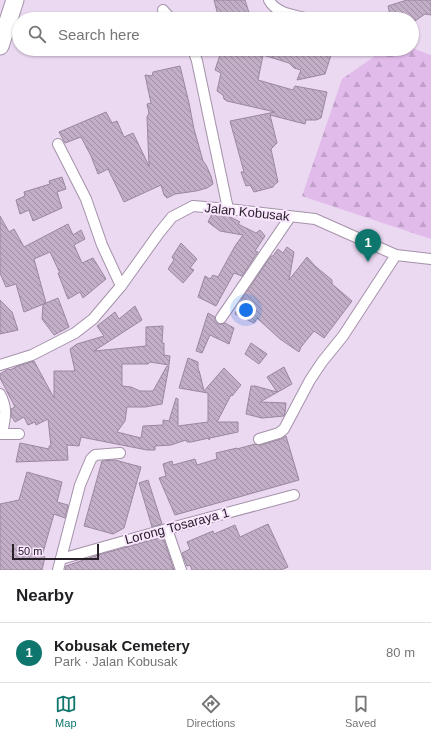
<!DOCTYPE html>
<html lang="en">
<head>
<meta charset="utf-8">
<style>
	:root { --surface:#fff; --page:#f6f6f6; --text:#202124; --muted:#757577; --line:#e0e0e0; --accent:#0f766e }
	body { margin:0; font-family:Arial,sans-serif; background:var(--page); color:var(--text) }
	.scale { position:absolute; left:12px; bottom:10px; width:87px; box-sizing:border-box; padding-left:4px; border:2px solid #272029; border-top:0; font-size:11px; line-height:14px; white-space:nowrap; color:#272029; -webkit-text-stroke:3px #f9e5fe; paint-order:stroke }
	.you { position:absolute; left:246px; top:310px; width:14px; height:14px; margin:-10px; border:3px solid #fff; border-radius:50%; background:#1a73e8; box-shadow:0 0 0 6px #1a73e833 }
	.badge { display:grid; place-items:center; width:26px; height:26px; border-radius:50%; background:var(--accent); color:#fff; font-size:13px; font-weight:700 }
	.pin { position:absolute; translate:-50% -33px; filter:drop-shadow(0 1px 2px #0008) }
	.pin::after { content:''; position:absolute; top:21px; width:14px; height:12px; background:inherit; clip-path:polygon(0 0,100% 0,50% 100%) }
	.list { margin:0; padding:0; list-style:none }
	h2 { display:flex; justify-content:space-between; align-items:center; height:52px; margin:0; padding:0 16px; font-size:17px }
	h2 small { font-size:13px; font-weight:400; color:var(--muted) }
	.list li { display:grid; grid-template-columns:26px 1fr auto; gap:12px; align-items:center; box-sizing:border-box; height:60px; padding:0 16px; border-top:1px solid var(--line) }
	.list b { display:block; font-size:15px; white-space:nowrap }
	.list p { margin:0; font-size:13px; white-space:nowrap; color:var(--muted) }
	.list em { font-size:13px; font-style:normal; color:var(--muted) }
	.icon { flex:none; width:22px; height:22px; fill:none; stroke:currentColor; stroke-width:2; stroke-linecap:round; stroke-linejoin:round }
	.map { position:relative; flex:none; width:431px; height:570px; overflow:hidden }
	.search { position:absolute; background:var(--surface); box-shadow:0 1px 3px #0004; left:12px; right:12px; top:12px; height:44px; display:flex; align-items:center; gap:10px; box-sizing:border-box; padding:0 14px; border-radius:22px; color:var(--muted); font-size:15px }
	.sheet { height:112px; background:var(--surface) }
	nav { display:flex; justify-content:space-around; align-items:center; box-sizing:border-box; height:56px; border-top:1px solid var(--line); background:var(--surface); font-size:11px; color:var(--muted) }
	nav a { display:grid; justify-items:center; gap:2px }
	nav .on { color:var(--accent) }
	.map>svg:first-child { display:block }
	.forest { fill:url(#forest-firs) }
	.building { fill:url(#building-back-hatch); stroke:#9a889f }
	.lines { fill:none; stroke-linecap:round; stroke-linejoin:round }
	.minor-casing { stroke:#a492aa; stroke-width:12 }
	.primary-casing { stroke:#a492aa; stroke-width:19 }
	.minor { stroke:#fff; stroke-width:10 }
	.primary { stroke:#fff; stroke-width:17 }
	.labels { text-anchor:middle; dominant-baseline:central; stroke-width:4; stroke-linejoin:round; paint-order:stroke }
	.street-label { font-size:13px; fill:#272029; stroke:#f9e5fe }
</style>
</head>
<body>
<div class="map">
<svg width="431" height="570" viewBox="0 0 431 570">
	<defs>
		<pattern id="forest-firs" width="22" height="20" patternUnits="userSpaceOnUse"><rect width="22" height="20" fill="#e1bceb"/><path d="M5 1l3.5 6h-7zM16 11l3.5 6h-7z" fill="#c1a1ca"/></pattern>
		<pattern id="building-back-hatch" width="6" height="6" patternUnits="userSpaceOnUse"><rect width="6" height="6" fill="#c2afc7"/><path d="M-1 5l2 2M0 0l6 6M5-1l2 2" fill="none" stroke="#9e8ea2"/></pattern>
	</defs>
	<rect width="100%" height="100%" fill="#ebd8f1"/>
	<polygon class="forest" points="412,48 431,55 431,239 302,196 342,79 385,49 412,49"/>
	<g class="building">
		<polygon points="214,0 245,0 251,19 219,19"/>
		<polygon points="407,0 431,0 431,15 425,14 412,23 412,19 391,19 388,6"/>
		<polygon points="222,49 333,49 325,74 297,80 301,70 294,68 289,63 263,55 258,80 293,90 295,86 327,92 321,118 316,120 306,120 305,124 270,115 277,143 271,149 278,182 274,185 273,187 254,192 250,185 246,186 241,172 244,172 230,121 275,112 227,101 224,99 223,95 217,91 221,73 215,70"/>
		<polygon points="180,66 189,103 194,129 203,161 206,165 211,176 213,184 207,188 196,191 175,194 167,198 164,195 161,185 124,202 108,169 98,174 91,156 81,137 65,143 59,132 106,112 112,123 117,121 124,137 133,133 149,166 147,117 149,113 147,104 151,103 145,75 152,76 153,72"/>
		<polygon points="62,177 66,189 57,192 62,208 33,221 29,210 20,214 16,200 25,196 24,192 50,184 49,181"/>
		<polygon points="212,214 226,215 240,222 238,224 256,233 260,230 265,236 255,251 258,252 242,276 234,273 216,306 198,297 205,276 210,279 213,275 218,277 235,246 243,235 220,231 208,222"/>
		<polygon points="0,216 9,232 14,229 24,247 68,224 73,235 81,230 85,239 74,245 82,263 93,258 106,279 83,298 80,292 68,299 58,273 60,273 50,252 34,259 46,303 58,298 69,327 54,335 42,319 43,305 46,303 24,312 16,284 6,287 0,273"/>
		<polygon points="181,243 197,259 190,268 194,270 183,283 168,269 174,260 172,257"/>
		<polygon points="287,247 294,252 289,280 307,257 315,266 332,280 332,284 352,301 324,338 314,331 301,347 299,352 280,339 257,318 254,323 235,314 243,297 271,256 273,256 278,249 283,253"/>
		<polygon points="0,300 12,312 18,330 0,334"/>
		<polygon points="135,306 142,320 94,351 146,346 146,327 163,326 162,343 164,343 164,355 170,356 169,365 150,362 148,364 122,364 122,386 131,387 140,391 153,391 167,366 169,366 162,404 145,407 127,407 125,421 117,432 141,438 143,426 163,425 163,420 169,421 176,398 178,399 178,426 208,422 208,393 179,388 188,358 198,362 198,368 200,374 204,391 224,368 241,385 232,396 231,395 217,422 238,422 238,432 210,438 209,440 209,438 191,442 187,442 186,440 171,445 155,446 155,450 147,450 81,437 79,446 67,445 68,460 16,462 20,443 49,449 49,446 51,446 48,419 36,425 35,422 28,425 24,417 15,422 11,416 11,409 15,407 0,378 0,374 8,369 9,369 10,370 18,366 34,361 54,398 54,371 75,371 70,349 77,344 104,336 97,326 115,312 119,319"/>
		<polygon points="208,313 215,317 215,320 218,324 221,324 225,323 234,328 229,344 210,335 202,353 196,351"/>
		<polygon points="251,343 267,354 259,364 245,354"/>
		<polygon points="284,367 292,384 260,402 286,403 285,413 284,416 262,418 246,414 251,386 255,386 277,392 267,377"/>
		<polygon points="286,436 299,480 175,515 159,478 166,476 163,464 172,461 173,465 195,459 197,465 217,459 216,453 237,448 237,449 255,444 258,445 261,445 281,439"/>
		<polygon points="115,460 141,467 124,528 113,534 84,526 102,461"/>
		<polygon points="27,472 62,482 57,502 68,505 65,518 54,514 42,556 45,557 42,570 0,570 0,504 19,500"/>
		<polygon points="148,480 162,524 152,527 139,483"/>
		<polygon points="268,524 288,567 281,570 192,570 190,565 187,566 182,553 190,549 187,542 213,531 214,534 235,525 240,537"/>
		<polygon points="163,537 174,570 65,570 66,566 98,555"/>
	</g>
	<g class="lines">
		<defs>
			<g id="minor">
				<path d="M269 0C276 14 295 15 309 19"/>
				<polyline points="163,10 171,19"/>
				<polyline points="193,49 197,61 228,209"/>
				<polyline points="58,144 86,199 102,245 121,286"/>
				<polyline points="221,318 290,217"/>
				<polyline points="0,365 32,355 75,333 93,319 121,286 159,233 172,217 193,206 228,209 315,219 396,255 431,259"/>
				<path d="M0 394C8 409 5 418 2 434"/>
				<polyline points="0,434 19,434"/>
				<polyline points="259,439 279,433 284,429 310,380 322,362 343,336 396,255"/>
				<polyline points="167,529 181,570"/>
				<polyline points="61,559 167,529 294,495"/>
				<polyline points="58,570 80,485 91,459 95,455 120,453"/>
			</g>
			<polyline id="primary" points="0,46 15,0"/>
		</defs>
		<use href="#minor" class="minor-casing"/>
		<use href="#primary" class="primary-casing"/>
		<use href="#minor" class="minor"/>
		<use href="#primary" class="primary"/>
	</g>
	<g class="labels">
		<g class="street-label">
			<text transform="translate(247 212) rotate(6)">Jalan Kobusak</text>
			<text transform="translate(177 526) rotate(-15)">Lorong Tosaraya 1</text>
		</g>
	</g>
</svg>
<div class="scale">50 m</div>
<div class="you"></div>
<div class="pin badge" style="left:368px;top:262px">1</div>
<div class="search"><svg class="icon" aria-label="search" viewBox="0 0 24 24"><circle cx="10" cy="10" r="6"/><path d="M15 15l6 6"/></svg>Search here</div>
</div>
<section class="sheet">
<h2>Nearby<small></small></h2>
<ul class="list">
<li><span class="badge">1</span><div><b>Kobusak Cemetery</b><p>Park · Jalan Kobusak</p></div><em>80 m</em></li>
</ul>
</section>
<nav>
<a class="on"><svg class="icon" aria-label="map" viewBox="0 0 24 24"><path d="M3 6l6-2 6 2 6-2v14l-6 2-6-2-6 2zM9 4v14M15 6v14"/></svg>Map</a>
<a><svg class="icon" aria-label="directions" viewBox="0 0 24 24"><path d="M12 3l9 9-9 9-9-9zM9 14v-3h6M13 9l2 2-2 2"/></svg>Directions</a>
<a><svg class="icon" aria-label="saved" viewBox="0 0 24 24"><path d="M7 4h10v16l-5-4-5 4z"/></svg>Saved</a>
</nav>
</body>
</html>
